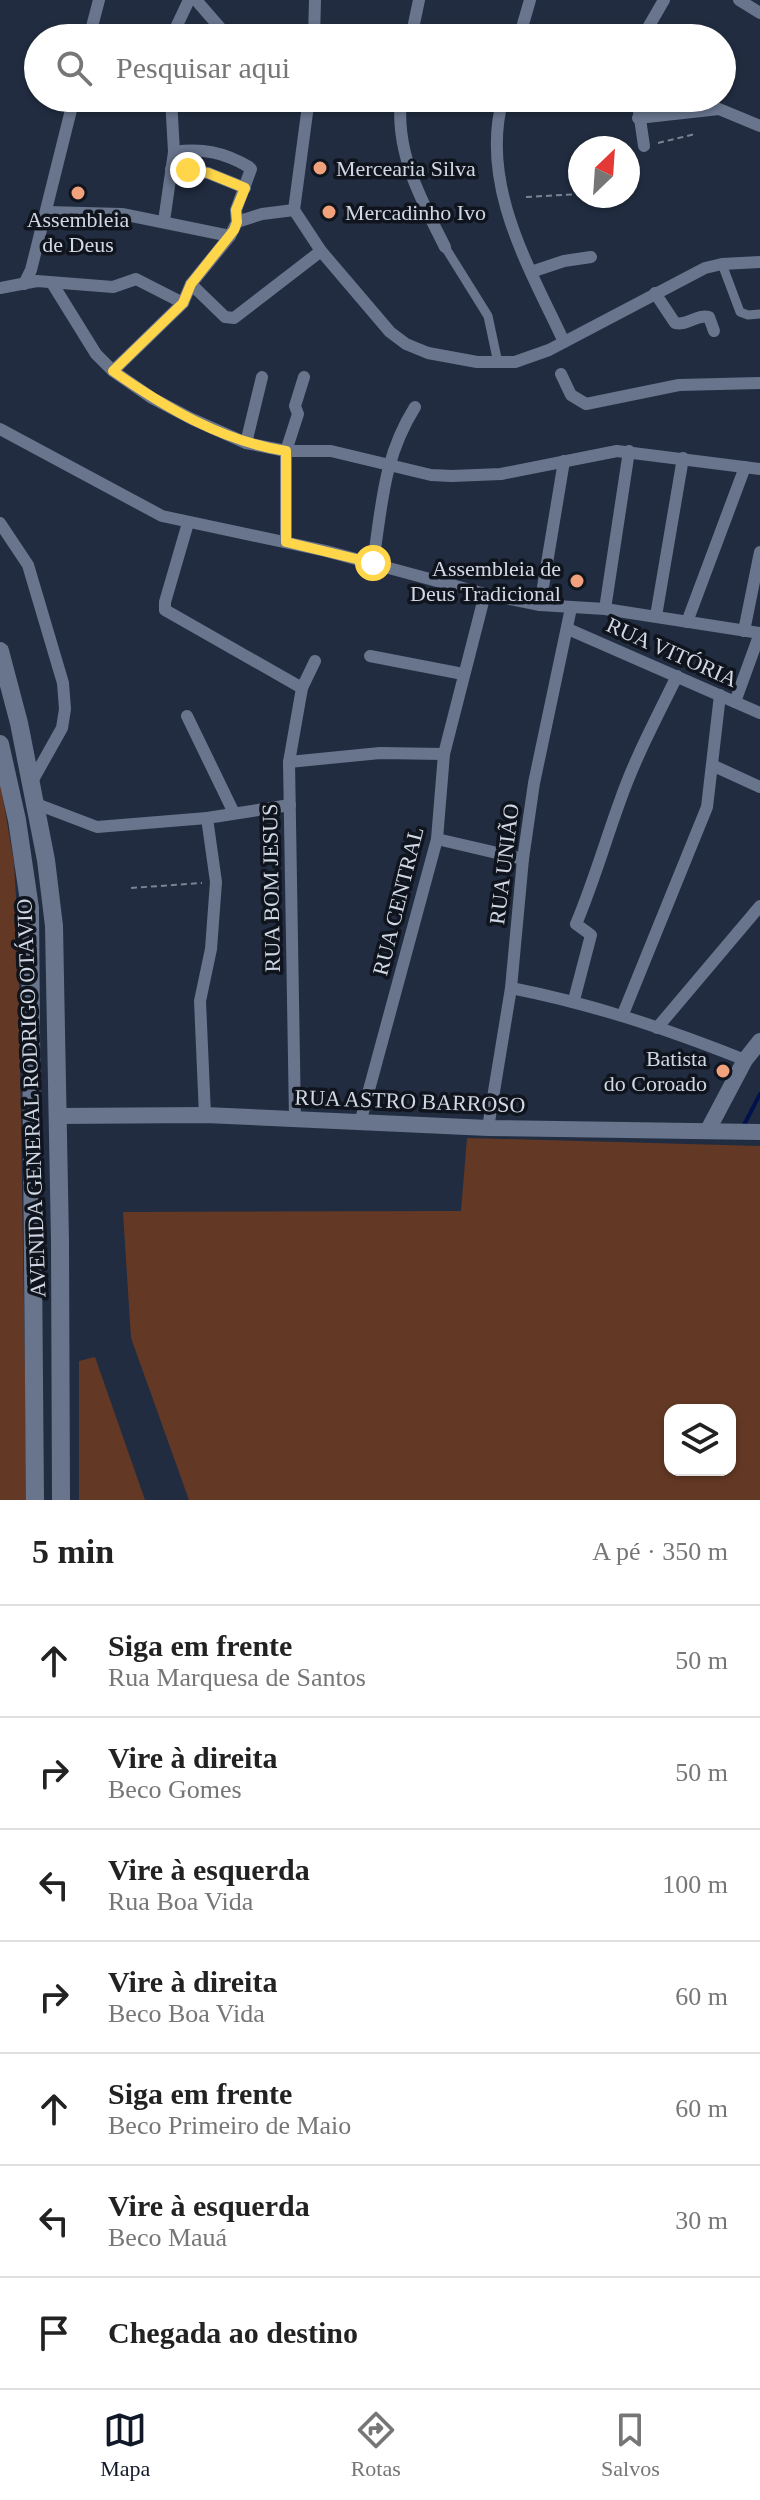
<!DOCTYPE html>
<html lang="pt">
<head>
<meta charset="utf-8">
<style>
	:root { --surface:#fff; --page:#f2f2f2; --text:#222; --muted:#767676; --line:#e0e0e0; --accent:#111827 }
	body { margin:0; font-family:"Times New Roman",serif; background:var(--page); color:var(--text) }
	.controls { position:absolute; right:24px; bottom:24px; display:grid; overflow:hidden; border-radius:16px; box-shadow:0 2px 6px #0004 }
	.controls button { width:72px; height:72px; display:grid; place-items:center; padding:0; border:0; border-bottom:2px solid var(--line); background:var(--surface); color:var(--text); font:40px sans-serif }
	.compass { position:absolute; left:568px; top:136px; width:72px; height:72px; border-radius:50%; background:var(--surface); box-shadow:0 2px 6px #0004; rotate:25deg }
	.stop { position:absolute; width:24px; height:24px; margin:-18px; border:6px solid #ffd54a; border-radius:50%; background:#fff }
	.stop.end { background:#ffd54a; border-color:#fff; box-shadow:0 2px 8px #0008 }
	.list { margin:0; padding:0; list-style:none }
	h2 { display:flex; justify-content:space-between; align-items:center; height:104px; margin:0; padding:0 32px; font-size:34px }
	h2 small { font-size:26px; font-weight:400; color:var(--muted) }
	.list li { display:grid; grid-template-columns:52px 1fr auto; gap:24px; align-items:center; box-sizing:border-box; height:112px; padding:0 32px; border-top:2px solid var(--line) }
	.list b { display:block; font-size:30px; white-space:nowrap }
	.list p { margin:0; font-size:26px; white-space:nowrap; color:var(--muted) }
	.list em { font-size:26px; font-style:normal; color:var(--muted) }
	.icon { flex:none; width:44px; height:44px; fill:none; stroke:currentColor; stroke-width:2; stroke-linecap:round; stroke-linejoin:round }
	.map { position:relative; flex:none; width:760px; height:1500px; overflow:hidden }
	.search { position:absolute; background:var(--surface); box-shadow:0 2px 6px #0004; left:24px; right:24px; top:24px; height:88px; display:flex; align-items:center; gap:20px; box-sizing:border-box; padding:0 28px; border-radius:44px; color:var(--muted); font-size:30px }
	.sheet { height:888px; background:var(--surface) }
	nav { display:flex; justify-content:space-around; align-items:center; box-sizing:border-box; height:112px; border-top:2px solid var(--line); background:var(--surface); font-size:22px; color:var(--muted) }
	nav a { display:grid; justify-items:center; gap:4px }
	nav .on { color:var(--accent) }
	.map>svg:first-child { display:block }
	.green { fill:#633925; fill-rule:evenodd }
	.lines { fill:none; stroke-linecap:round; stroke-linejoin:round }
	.stream { stroke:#00114d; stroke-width:4 }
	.path { stroke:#7a8494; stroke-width:2; stroke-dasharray:6 4; stroke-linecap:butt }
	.pedestrian { stroke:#68758d; stroke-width:9 }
	.minor { stroke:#68758d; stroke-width:12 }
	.tertiary { stroke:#68758d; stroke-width:16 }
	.secondary { stroke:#68758d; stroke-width:18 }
	.route { stroke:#ffd54a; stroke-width:10 }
	.poi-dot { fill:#f1a17c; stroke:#0f141d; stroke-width:3 }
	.labels { text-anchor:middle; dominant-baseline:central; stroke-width:7; stroke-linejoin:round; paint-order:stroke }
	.poi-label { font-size:22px; fill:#d0d8e5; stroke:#0f141d; text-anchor:start }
	.street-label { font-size:22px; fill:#d0d8e5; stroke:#0f141d }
</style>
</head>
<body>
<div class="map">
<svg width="760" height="1500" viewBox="0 0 760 1500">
	<rect width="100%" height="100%" fill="#212c40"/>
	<g class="green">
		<polygon points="0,781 14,863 18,932 27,1500 0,1500"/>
		<path d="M467 1138 760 1146V1500H189L131 1338 123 1212 461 1211ZM730 1410V1470H670V1410Z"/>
		<polygon points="95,1357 145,1500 79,1500 79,1361"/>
	</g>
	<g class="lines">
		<polyline class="stream" points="743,1127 760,1094"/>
		<g class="path">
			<polyline points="658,143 695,134"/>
			<polyline points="526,197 580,194"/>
			<polyline points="131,888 202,883"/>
		</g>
		<g class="pedestrian">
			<polyline points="445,247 488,316 498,363"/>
			<polyline points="722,264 740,312 748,315 760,314"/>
		</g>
		<g class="minor">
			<polyline points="196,0 229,38"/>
			<polyline points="739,0 760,13"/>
			<polyline points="89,38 99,0"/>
			<polyline points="171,38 189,0"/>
			<polyline points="314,38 315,0"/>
			<polyline points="411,38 419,0"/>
			<polyline points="519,38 530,0"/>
			<polyline points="642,38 664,0"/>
			<polyline points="309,98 294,210 321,251 390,332 406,344 428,353 477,362 515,362 549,350 705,268 722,264 760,262"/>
			<path d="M401 98C395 153 421 199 445 247"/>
			<path d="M503 98C479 184 529 267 564 342"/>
			<polyline points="637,98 644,146"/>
			<polyline points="638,118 719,109 760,126"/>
			<path d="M174 152C202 148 224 152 249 167L251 169 236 210 237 222"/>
			<polyline points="171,169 208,173 245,188"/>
			<polyline points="47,212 122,214 230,236"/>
			<polyline points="164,221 174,152 171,98"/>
			<polyline points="531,272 564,261 591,257"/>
			<polyline points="52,283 96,354 113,371 152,398 192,419 246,443 286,451 331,451 431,475 452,476 501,474 617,451 760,469"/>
			<polyline points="24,284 31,270 74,98"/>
			<polyline points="191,284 225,317 234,318 321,251"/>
			<polyline points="0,288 37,281 113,287 136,279 183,303"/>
			<path d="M655 293 675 323C687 326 697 314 709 317L714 331"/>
			<polyline points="113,371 183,303 191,284 230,236 237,222 262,214 294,210"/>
			<polyline points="561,374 571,395 586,404 679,385 760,383"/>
			<polyline points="0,429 162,516 326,551 485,594 540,605 605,609 760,633"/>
			<polyline points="246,443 262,377"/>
			<polyline points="0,523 28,565 63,683 65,709 62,728 30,785"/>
			<polyline points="188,523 165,602 165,610 302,688"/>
			<polyline points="286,542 286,451 298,414 295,406 304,377"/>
			<path d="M373 563C382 505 383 458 415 407"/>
			<polyline points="540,605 564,461"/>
			<polyline points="605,609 629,451"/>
			<polyline points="656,616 683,458"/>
			<polyline points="687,622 745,467"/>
			<polyline points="568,629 760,713"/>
			<polyline points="744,631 760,552"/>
			<polyline points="370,656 463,674"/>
			<polyline points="735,702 760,633"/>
			<polyline points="187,716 234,813"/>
			<polyline points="289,762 380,753 444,754"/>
			<polyline points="714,766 760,787"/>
			<polyline points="34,803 97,827 207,818 290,805"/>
			<polyline points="437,839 523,859"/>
			<path d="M511 988C593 1004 667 1029 745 1060"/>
			<path d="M574 1000 591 935 576 924C593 884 605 842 620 801 635 758 657 717 677 676"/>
			<polyline points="623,1014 707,807 720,695"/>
			<polyline points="657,1028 760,906"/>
			<polyline points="205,1115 200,1001 211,949 216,882 207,818"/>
			<polyline points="295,1119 289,762 302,688 315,661"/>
			<polyline points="360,1123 437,839 444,754 485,594"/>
			<polyline points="488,1128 511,988 523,859 534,783 571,608"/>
		</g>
		<g class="tertiary">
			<polyline points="58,1116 205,1115 488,1128 760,1132"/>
			<polyline points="708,1130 745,1060 760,1041"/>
		</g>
		<g class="secondary">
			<polyline points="0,651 19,723 46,860 54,926 60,1241 61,1500"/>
			<polyline points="0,744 17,820 30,908 35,1500"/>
		</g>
	</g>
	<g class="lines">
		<path class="route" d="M188 170 208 173 245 188 236 210 237 222 234 230 191 284 183 303 113 371C166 408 222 441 286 451V542L373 563"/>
	</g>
	<g class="poi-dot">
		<circle cx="320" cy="168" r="8"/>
		<circle cx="78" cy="193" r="8"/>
		<circle cx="329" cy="212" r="8"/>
		<circle cx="577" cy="581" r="8"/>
		<circle cx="723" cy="1071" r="8"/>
	</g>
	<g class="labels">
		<g class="poi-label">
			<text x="336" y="168">Mercearia Silva</text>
			<text x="345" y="212">Mercadinho Ivo</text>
			<text x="78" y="219" text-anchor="middle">Assembleia<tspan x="78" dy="25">de Deus</tspan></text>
			<text x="561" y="568" text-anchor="end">Assembleia de<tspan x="561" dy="25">Deus Tradicional</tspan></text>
			<text x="707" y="1058" text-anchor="end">Batista<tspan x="707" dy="25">do Coroado</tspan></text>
		</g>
		<g class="street-label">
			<text transform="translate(672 652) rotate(24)">RUA VITÓRIA</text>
			<text transform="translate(504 864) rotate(-83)">RUA UNIÃO</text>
			<text transform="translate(271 888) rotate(-91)">RUA BOM JESUS</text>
			<text transform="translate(398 901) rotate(-76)">RUA CENTRAL</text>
			<text transform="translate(31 1098) rotate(-92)">AVENIDA GENERAL RODRIGO OTÁVIO</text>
			<text transform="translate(410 1101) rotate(2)">RUA ASTRO BARROSO</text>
		</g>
	</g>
</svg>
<div class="controls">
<button><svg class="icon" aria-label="layers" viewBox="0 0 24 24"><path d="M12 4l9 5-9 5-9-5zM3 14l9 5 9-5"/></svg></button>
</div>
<svg class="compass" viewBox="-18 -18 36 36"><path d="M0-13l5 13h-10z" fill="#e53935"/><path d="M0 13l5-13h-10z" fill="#767676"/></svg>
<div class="stop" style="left:373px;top:563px"></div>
<div class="stop end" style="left:188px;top:170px"></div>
<div class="search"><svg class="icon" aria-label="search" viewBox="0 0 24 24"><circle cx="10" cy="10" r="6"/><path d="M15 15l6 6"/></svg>Pesquisar aqui</div>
</div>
<section class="sheet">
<h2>5 min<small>A pé · 350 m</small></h2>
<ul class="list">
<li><svg class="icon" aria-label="ahead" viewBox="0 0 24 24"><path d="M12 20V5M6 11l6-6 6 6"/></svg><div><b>Siga em frente</b><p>Rua Marquesa de Santos</p></div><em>50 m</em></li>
<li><svg class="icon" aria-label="right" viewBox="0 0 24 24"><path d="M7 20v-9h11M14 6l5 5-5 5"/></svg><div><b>Vire à direita</b><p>Beco Gomes</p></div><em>50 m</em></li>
<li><svg class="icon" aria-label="left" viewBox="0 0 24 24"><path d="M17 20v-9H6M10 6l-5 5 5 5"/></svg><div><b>Vire à esquerda</b><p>Rua Boa Vida</p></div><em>100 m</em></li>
<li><svg class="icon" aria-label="right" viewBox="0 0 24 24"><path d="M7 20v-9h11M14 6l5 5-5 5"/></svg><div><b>Vire à direita</b><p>Beco Boa Vida</p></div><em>60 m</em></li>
<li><svg class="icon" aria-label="ahead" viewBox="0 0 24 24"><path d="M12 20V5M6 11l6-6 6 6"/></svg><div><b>Siga em frente</b><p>Beco Primeiro de Maio</p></div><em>60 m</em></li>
<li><svg class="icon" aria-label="left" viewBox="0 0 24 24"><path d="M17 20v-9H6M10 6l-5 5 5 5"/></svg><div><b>Vire à esquerda</b><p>Beco Mauá</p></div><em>30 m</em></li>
<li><svg class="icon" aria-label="arrive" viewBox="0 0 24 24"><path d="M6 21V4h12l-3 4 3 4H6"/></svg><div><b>Chegada ao destino</b></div></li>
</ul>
</section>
<nav>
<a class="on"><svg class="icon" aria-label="map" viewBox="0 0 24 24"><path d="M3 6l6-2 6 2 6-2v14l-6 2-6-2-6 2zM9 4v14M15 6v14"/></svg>Mapa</a>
<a><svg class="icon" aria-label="directions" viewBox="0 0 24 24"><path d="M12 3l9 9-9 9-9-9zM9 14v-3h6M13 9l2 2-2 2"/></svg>Rotas</a>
<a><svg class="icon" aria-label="saved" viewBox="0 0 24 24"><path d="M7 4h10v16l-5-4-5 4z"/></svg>Salvos</a>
</nav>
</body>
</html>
